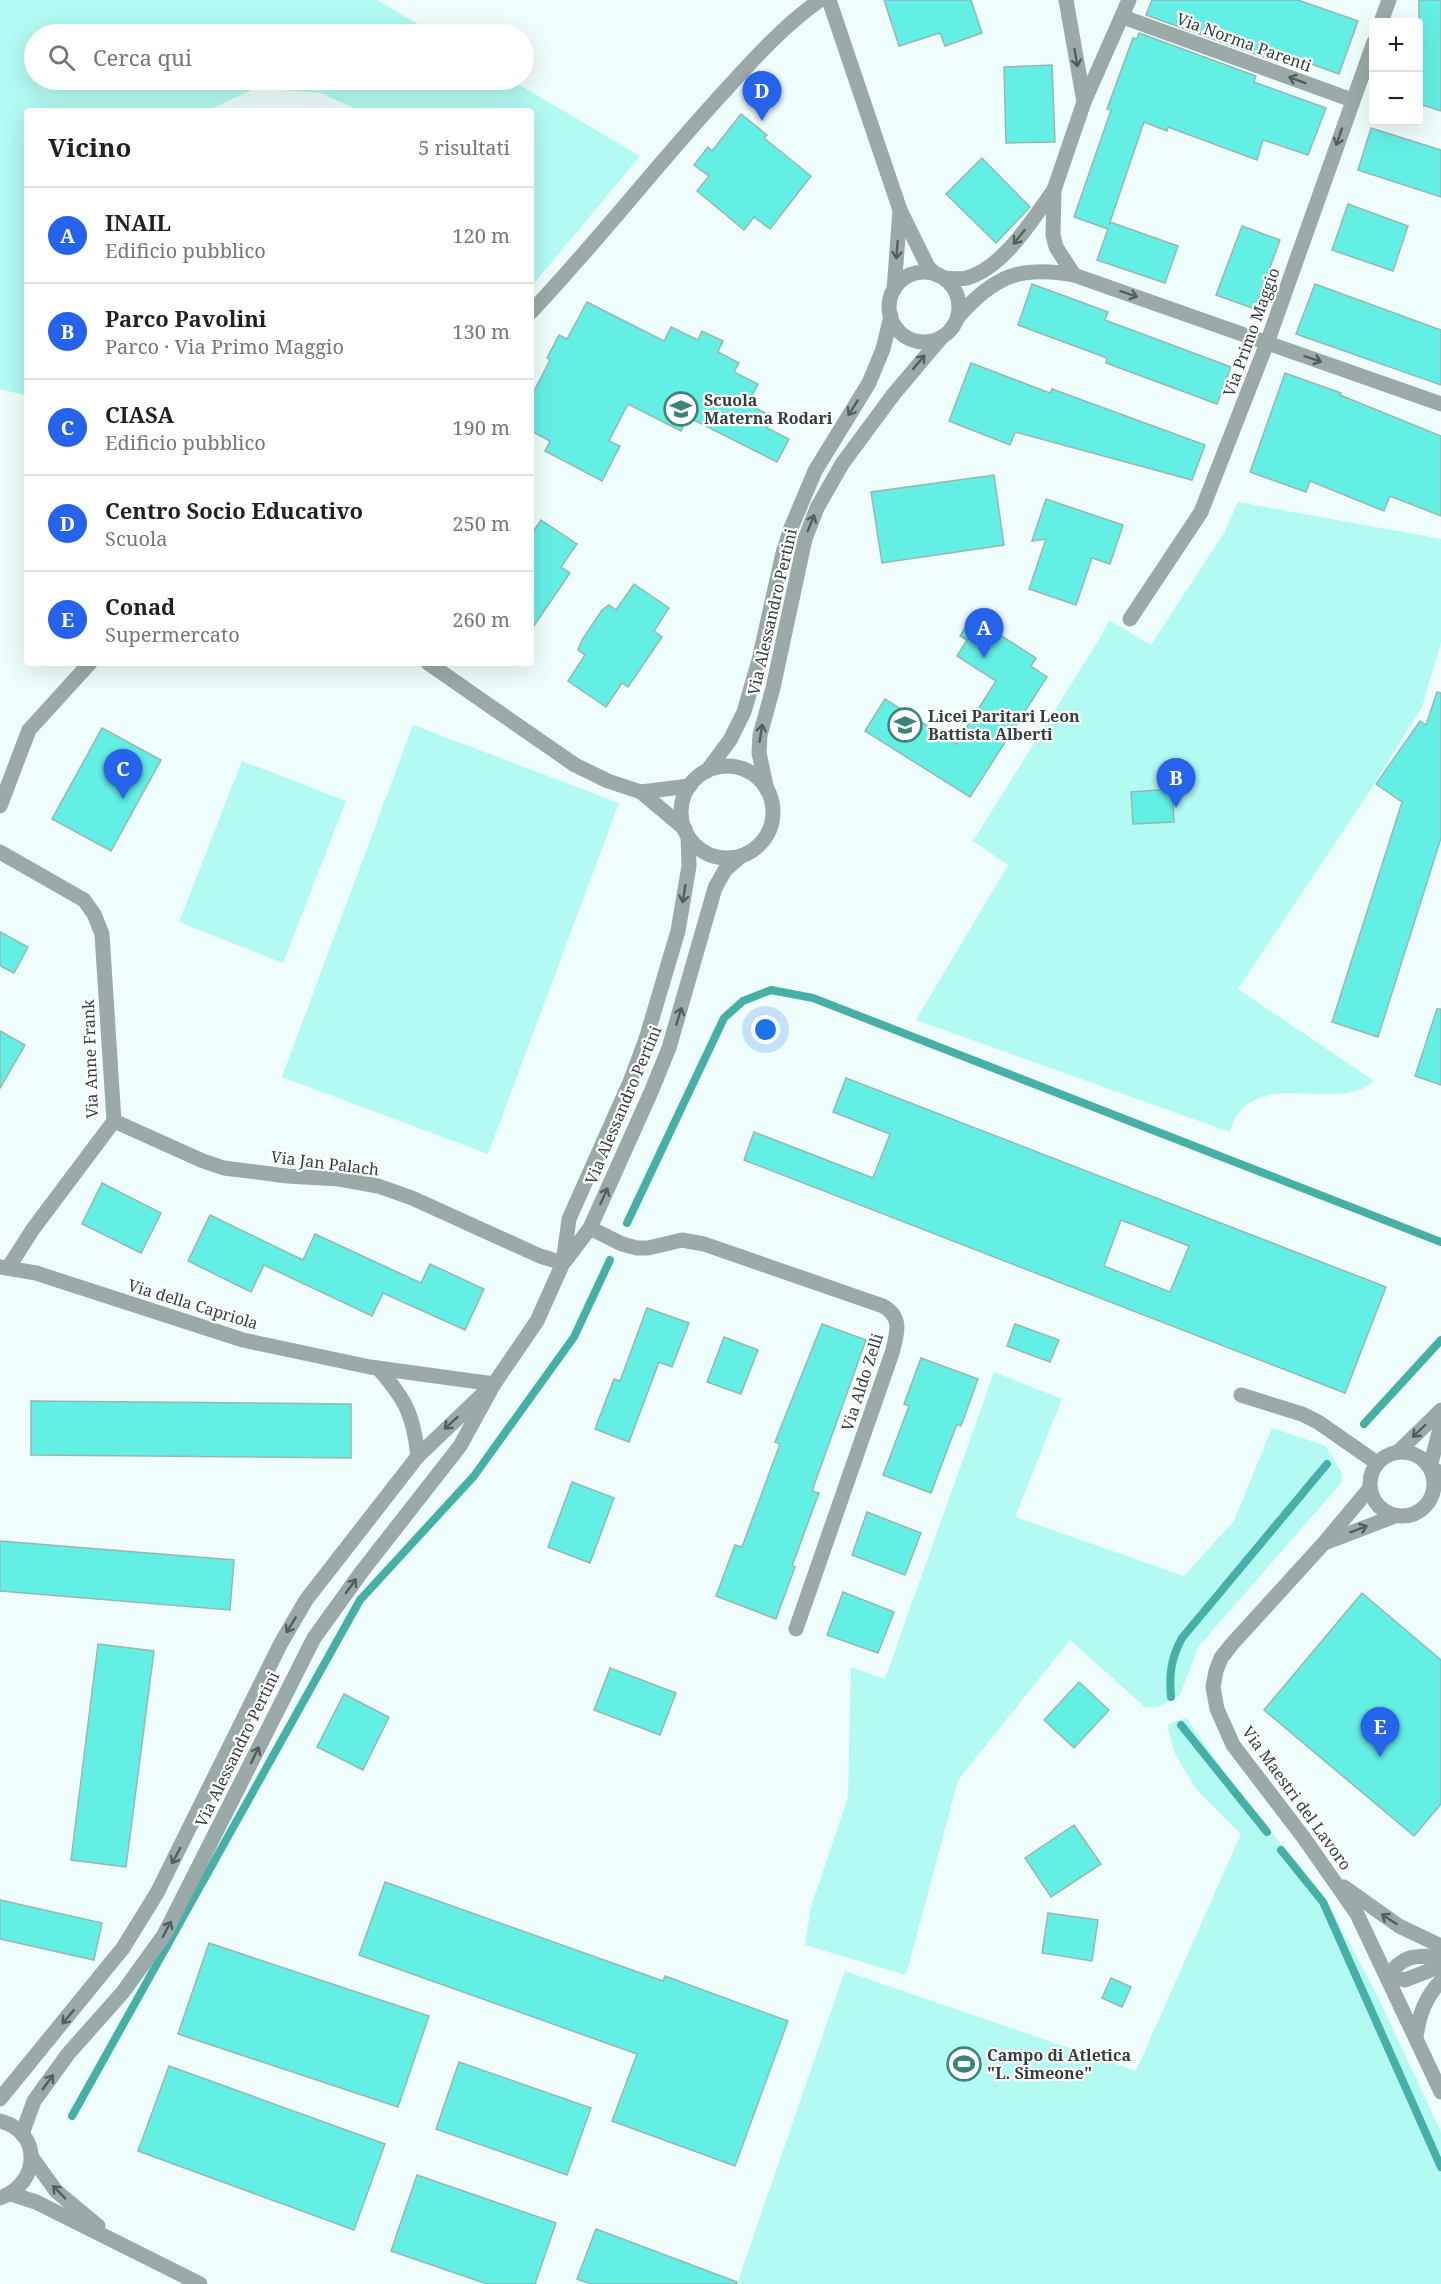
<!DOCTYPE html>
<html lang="it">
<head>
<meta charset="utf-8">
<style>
	:root { --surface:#fff; --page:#f6f6f6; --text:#222; --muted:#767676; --line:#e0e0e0; --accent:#2563eb }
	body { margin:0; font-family:"Noto Serif",serif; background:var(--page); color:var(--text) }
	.controls { position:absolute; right:18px; top:18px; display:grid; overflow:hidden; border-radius:6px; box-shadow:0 6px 24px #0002 }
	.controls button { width:54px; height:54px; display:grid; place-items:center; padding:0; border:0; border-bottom:2px solid var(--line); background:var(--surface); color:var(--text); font:30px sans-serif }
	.you { position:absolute; left:766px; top:1030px; width:21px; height:21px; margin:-15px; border:4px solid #fff; border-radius:50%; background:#1a73e8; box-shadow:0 0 0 9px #1a73e833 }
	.badge { display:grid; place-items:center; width:39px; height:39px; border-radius:50%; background:var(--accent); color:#fff; font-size:20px; font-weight:700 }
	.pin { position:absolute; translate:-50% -50px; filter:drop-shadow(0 2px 3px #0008) }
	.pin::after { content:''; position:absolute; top:32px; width:21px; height:18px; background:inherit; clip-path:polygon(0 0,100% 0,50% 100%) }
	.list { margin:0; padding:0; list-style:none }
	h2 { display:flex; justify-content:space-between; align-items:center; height:78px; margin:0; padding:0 24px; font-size:26px }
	h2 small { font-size:20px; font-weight:400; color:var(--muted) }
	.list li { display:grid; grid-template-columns:39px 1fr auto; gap:18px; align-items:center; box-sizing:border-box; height:96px; padding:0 24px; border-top:2px solid var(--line) }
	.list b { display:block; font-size:22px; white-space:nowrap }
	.list p { margin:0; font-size:20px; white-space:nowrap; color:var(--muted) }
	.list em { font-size:20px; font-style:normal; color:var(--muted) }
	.icon { flex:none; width:33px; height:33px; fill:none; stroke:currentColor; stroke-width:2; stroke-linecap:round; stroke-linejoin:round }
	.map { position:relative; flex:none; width:1441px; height:2284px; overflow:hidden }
	.search { position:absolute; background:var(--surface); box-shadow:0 6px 24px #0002; left:24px; top:24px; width:510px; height:66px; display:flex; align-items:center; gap:15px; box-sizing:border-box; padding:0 21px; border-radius:33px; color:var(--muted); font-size:22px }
	.panel { position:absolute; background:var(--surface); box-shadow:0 6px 24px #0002; left:24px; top:108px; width:510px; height:558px; border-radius:6px }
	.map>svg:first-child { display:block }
	.green { fill:#b2faf2 }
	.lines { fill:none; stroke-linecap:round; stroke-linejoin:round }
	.stream { stroke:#46b0a7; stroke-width:8 }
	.building { fill:#64efe4; stroke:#95b8b3; stroke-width:1.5; fill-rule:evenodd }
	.minor { stroke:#9baaa8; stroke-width:15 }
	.oneway { stroke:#515f5d }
	.labels { text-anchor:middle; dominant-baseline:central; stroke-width:4.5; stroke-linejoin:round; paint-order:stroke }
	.street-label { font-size:16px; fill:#313f3d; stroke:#fff }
	.poi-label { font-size:16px; font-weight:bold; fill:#313f3d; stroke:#fff; text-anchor:start }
</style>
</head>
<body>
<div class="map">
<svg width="1441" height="2284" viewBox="0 0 1441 2284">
	<rect width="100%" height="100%" fill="#effefc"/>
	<g class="green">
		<polygon points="0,0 377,0 435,34 34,34 34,80 511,80 640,156 531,287 531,111 360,111 321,93 256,88 206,111 27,111 27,396 0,389"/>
		<path d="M1238 502 1441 539V642L1422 707 1368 794 1238 989 1374 1081C1337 1116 1249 1062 1230 1132L916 1020 1008 865 973 841 1100 638 1109 620 1151 645 1224 533Z"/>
		<polygon points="413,725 619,803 488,1154 282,1077"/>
		<polygon points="242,761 346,801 283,963 179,922"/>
		<polygon points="994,1372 1062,1399 1015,1517 1184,1576 1234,1521 1272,1428 1326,1446 1342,1474 1341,1483 1198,1647 1180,1695 1157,1708 1145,1707 1070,1640 958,1780 906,1975 805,1945 811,1907 848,1797 851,1667 885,1679"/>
		<polygon points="1186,1718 1223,1771 1328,1904 1377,1995 1441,2132 1441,2284 737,2284 845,1971 1136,2071 1241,1834 1196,1789 1175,1754 1167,1725"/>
	</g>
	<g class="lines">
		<g class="stream">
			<polyline points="627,1223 724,1018 743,1001 771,990 813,998 1441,1242"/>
			<polyline points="1364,1424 1441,1340"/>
			<path d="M1171 1697C1169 1674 1171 1658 1182 1638L1327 1464"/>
			<polyline points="1181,1725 1267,1832"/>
			<polyline points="1281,1850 1323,1902 1441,2167"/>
			<polyline points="72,2116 360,1600 474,1476 574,1337 610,1260"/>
		</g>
	</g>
	<g class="building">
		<polygon points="884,0 971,0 982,33 945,46 940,33 899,46"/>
		<polygon points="1152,0 1298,0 1358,21 1339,74 1267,48 1263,57 1146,15"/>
		<polygon points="1419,0 1441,0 1441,111 1419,104"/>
		<polygon points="1139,33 1256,76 1254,82 1326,108 1308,155 1263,140 1257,160 1168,127 1167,131 1144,122 1109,225 1110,222 1178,246 1165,283 1097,260 1108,229 1074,217 1111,110 1107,109 1133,38 1137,39"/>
		<polygon points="1052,65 1055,142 1006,143 1004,67"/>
		<polygon points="741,114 767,135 764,138 811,176 770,229 754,217 744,230 697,191 709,176 694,165 708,147 712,151"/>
		<polygon points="1371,128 1441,150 1441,197 1358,170"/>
		<polygon points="982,158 1030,207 996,243 946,194"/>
		<polygon points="1348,204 1408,226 1393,271 1332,250"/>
		<polygon points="1242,226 1280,240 1255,309 1216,295"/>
		<polygon points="1032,284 1108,312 1105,320 1231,367 1217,404 1106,363 1107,358 1018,325"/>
		<polygon points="1315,284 1441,330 1441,385 1296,334"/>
		<polygon points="587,302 664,341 671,327 698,340 702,331 723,341 718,352 739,363 734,372 758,384 748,404 773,417 767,428 789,439 777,462 688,417 681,431 628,404 609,441 620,446 602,481 545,451 550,441 531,431 531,397 550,360 547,358 559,335 567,339"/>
		<polygon points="971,363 1050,393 1052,389 1205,445 1192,480 1015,432 1010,445 949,421"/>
		<polygon points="1285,373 1341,393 1340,395 1441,436 1441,516 1390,496 1384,511 1310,481 1306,492 1250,472"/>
		<polygon points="994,475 1004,545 882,563 871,492"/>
		<polygon points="1046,499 1123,525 1110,564 1092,558 1076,605 1029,589 1046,539 1032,541"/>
		<polygon points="541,520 577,544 561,567 570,573 531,630 531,535"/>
		<polygon points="634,584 669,608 654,631 662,637 628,687 622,683 606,707 568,681 585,655 578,650 582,640 602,610 609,605 616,610"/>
		<polygon points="972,617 1036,658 1031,666 1047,677 970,797 865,731 885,699 956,744 996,681 957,656 967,640 960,636"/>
		<polygon points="1437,692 1441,693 1441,838 1378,1037 1332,1022 1402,802 1376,784 1420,721 1426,725"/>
		<polygon points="102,728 161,760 111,851 52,819"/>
		<polygon points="1172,789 1174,822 1133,824 1131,792"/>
		<polygon points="0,932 28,947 14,973 0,966"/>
		<polygon points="1437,1009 1441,1009 1441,1085 1415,1076"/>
		<polygon points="0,1031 25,1045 0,1088"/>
		<path d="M846 1078 1386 1287 1345 1393 744 1160 754 1132 873 1178 890 1134 833 1112ZM1121 1220 1189 1246 1170 1292 1104 1266Z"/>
		<polygon points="102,1183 161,1213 141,1253 82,1224"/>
		<polygon points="210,1215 303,1260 315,1234 421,1283 430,1264 484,1289 465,1330 383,1293 372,1316 264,1265 251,1292 188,1261"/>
		<polygon points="647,1308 689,1323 672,1367 659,1362 629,1442 595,1429 614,1379 620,1381"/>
		<polygon points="822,1324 866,1340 812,1491 819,1493 792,1566 795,1567 776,1619 716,1596 735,1545 742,1547 780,1444 775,1442"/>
		<polygon points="1015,1324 1059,1340 1050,1362 1007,1346"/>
		<polygon points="724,1337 758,1350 741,1394 707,1382"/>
		<polygon points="921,1358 978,1379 961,1426 957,1424 931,1493 883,1475 909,1406 904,1404"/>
		<polygon points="31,1401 351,1404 351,1458 31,1455"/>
		<polygon points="572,1482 614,1498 590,1563 548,1547"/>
		<polygon points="867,1512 921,1533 905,1575 852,1555"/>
		<polygon points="0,1541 234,1560 230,1610 0,1591"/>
		<polygon points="843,1592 894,1612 878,1653 827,1635"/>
		<polygon points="1362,1593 1441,1660 1441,1804 1414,1836 1264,1710"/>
		<polygon points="98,1644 154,1651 126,1867 71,1860"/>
		<polygon points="610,1668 676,1693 660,1735 594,1710"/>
		<polygon points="1079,1682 1109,1710 1074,1748 1044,1720"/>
		<polygon points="344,1694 389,1717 363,1770 317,1747"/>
		<polygon points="1074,1825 1101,1864 1051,1897 1025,1858"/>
		<polygon points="385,1882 663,1981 665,1976 788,2021 735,2166 612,2121 637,2054 359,1955"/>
		<polygon points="0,1900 102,1923 94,1960 0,1939"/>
		<polygon points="1048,1913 1098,1920 1092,1961 1042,1953"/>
		<polygon points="209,1943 429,2016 398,2107 178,2034"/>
		<polygon points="1111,1978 1131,1987 1122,2007 1102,1998"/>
		<polygon points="459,2062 591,2108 567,2175 436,2129"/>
		<polygon points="169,2066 385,2144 354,2230 138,2151"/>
		<polygon points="417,2175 556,2223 535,2284 487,2284 391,2251"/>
		<polygon points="596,2229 737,2282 736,2284 591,2284 577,2279"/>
	</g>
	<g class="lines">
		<g class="minor">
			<polyline points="829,0 900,210 928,267 937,275"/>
			<polyline points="1066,0 1084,102 1054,190 1053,235 1056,247 1074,275"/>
			<polyline points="1123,17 1352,100"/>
			<polyline points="1381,22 1389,0"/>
			<polyline points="1084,102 1129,0"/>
			<circle cx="924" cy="307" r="35"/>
			<path d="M944 278C951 278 960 280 967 278 1004 267 1032 220 1054 190"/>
			<polyline points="894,290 900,210"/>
			<path d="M531 312C597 242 656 166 721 95 752 61 782 27 820 0"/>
			<path d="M958 317C994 276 1020 265 1074 275L1441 404"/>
			<polyline points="1130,619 1201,512 1267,343 1374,42"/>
			<polyline points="428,663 575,765 608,781 641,792 685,829"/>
			<circle cx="727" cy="812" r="46"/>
			<polyline points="707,771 730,740 744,712 759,660 783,553 791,528 815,471 869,383 883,349 891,316"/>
			<polyline points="767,790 759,753 760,735 773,688 805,539 817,508 842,464 893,395 941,338"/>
			<polyline points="641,792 690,786"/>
			<polyline points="0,806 29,730 90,663"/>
			<polyline points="0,852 84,900 94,914 102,934 114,1121 33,1229 8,1268"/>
			<polyline points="114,1121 203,1161 224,1168 287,1176 339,1179 378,1186 412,1198 540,1256 563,1263"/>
			<path d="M590 1228 622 1244 637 1248H648L682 1240 704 1244 883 1306C903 1317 897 1334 892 1353L796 1629"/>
			<polyline points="565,1261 590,1228 651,1092 669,1048 715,888 725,870 741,856"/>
			<polyline points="0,1267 36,1273 243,1340 370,1367 494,1384"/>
			<path d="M378 1368C406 1400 413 1414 418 1456"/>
			<polyline points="1241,1395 1302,1414 1318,1422 1377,1463"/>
			<circle cx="1402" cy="1484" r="32"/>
			<polyline points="1398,1452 1441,1410"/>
			<polyline points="1437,1471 1430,1467 1441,1425"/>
			<polyline points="1370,1488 1324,1543 1232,1644 1221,1658 1216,1671 1213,1687 1217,1709 1233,1745 1304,1838 1357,1914 1441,2092"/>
			<polyline points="1327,1542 1395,1516"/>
			<polyline points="1344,1887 1399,1926 1441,1946"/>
			<path d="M1441 1956C1415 1956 1404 1954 1388 1976L1405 1980 1441 1966"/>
			<path d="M1416 2037C1419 2016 1425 1997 1441 1981"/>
			<polyline points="0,2099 123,1948 157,1893 281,1643 306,1600 418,1456 485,1392"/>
			<path d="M0 2121C43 2132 40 2184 0 2198"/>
			<polyline points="22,2134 34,2101 68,2054 123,1992 164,1935 314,1638 363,1570 460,1446 494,1384 537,1321 563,1263 569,1219 630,1082 646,1039 678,931 689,866 688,836"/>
			<polyline points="31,2156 56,2191 98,2226"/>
			<polyline points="11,2194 36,2202 200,2284"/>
		</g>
	</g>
	<defs><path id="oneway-shaft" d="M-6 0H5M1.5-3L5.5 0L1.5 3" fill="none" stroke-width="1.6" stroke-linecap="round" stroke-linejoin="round" transform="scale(1.5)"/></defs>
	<g class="oneway">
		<use href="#oneway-shaft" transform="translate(1076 58) rotate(80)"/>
		<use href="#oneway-shaft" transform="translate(1297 80) rotate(-160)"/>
		<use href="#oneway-shaft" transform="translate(1339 137) rotate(109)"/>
		<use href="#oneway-shaft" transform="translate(1019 237) rotate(128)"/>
		<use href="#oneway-shaft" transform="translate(897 250) rotate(94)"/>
		<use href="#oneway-shaft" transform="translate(1129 294) rotate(19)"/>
		<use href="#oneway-shaft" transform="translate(1313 359) rotate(19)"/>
		<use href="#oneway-shaft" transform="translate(919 362) rotate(-50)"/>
		<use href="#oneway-shaft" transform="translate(853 408) rotate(122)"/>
		<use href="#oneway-shaft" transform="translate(811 523) rotate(-68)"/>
		<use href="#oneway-shaft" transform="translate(761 733) rotate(-81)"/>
		<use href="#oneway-shaft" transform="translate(684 894) rotate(99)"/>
		<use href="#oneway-shaft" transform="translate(679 1016) rotate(-73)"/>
		<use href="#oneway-shaft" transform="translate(604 1196) rotate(-66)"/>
		<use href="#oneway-shaft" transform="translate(451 1423) rotate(138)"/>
		<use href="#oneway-shaft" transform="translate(1419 1431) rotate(136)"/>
		<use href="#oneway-shaft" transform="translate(1359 1529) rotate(-21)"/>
		<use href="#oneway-shaft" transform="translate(351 1586) rotate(-54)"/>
		<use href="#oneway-shaft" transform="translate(291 1625) rotate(121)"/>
		<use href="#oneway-shaft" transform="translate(255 1755) rotate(-64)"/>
		<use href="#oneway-shaft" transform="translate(176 1856) rotate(118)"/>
		<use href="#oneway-shaft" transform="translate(1389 1919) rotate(-147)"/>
		<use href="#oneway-shaft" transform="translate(167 1929) rotate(-62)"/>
		<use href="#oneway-shaft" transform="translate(68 2017) rotate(130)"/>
		<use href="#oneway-shaft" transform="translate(48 2082) rotate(-54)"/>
		<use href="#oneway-shaft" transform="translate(59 2192) rotate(-135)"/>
	</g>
	<defs>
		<symbol id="school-ring" viewBox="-11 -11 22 22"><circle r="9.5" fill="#fff" stroke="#3c837d" stroke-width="1.5"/><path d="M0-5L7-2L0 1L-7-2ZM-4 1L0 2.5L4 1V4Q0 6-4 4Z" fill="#3c837d"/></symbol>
		<symbol id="stadium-ring" viewBox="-11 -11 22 22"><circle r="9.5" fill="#fff" stroke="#3c837d" stroke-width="1.5"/><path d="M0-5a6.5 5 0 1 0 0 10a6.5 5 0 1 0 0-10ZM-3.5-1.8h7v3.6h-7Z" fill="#3c837d"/></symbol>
	</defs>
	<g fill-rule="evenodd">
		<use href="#school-ring" x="662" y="390" width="38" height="38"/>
		<use href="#school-ring" x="886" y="706" width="38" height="38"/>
		<use href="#stadium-ring" x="945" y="2045" width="38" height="38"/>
	</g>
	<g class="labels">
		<g class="street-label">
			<text transform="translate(1244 42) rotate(20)">Via Norma Parenti</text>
			<text transform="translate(1251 332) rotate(-70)">Via Primo Maggio</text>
			<text transform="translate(772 612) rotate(-77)">Via Alessandro Pertini</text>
			<text transform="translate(90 1059) rotate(-92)">Via Anne Frank</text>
			<text transform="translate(623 1105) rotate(-67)">Via Alessandro Pertini</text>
			<text transform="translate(325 1163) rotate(7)">Via Jan Palach</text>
			<text transform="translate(193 1304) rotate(17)">Via della Capriola</text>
			<text transform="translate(862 1382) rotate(-72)">Via Aldo Zelli</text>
			<text transform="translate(237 1749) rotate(-64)">Via Alessandro Pertini</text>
			<text transform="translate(1297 1798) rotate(54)">Via Maestri del Lavoro</text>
		</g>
		<g class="poi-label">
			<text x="704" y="400">Scuola<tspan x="704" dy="18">Materna Rodari</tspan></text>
			<text x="928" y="716">Licei Paritari Leon<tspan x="928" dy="18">Battista Alberti</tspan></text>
			<text x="987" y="2055">Campo di Atletica<tspan x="987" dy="18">"L. Simeone"</tspan></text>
		</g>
	</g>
</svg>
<div class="controls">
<button>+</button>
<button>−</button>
</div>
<div class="you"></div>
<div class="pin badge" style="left:984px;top:658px">A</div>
<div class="pin badge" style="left:1176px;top:808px">B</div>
<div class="pin badge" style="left:123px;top:799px">C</div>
<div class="pin badge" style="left:762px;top:121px">D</div>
<div class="pin badge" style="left:1380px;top:1757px">E</div>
<div class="search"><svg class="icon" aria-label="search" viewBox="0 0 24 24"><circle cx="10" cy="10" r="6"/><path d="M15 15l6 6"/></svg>Cerca qui</div>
<section class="panel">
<h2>Vicino<small>5 risultati</small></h2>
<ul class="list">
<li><span class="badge">A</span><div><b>INAIL</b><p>Edificio pubblico</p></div><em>120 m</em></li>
<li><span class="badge">B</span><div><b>Parco Pavolini</b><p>Parco · Via Primo Maggio</p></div><em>130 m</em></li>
<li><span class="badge">C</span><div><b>CIASA</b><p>Edificio pubblico</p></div><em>190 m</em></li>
<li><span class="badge">D</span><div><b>Centro Socio Educativo</b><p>Scuola</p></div><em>250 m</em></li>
<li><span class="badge">E</span><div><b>Conad</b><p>Supermercato</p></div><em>260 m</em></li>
</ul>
</section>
</div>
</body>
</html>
